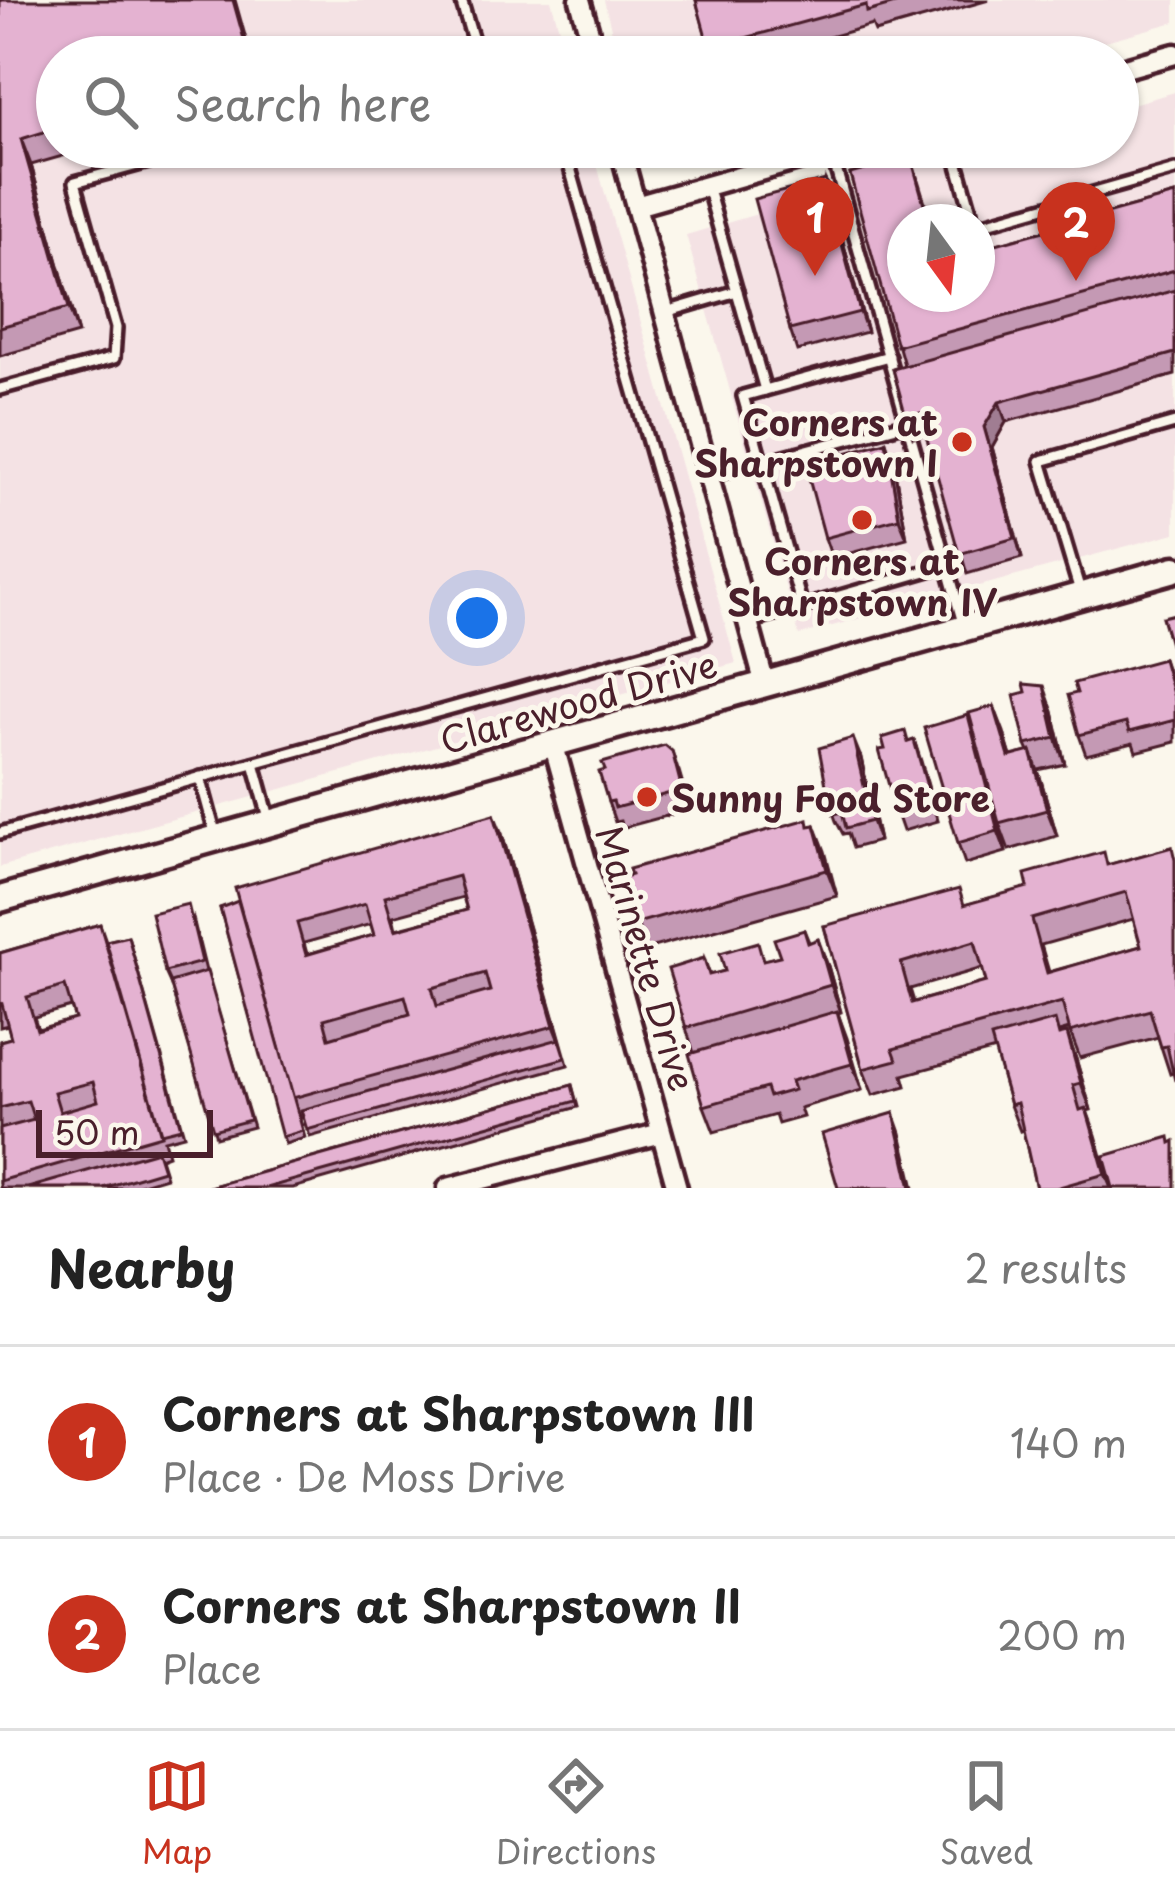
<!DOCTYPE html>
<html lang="en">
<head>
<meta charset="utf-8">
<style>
	:root { --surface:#fff; --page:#f2f2f2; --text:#222; --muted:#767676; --line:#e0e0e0; --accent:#c8321e }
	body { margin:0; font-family:"Playpen Sans",sans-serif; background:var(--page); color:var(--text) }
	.compass { position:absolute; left:887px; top:204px; width:108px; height:108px; border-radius:50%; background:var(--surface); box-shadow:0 3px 9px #0004; rotate:165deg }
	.scale { position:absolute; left:36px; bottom:30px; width:177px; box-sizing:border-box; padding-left:12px; border:6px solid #4a1f2b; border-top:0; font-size:33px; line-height:42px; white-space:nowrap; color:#4a1f2b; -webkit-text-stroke:9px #fbf7ec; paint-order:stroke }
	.you { position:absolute; left:477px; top:618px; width:42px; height:42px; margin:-30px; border:9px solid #fff; border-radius:50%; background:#1a73e8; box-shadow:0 0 0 18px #1a73e833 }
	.badge { display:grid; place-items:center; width:78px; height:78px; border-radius:50%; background:var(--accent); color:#fff; font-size:39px; font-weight:700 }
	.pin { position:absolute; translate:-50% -99px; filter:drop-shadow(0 3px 6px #0008) }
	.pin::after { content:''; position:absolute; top:63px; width:42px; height:36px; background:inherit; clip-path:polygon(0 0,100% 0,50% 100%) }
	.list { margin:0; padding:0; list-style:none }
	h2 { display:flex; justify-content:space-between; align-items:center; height:156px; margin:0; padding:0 48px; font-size:51px }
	h2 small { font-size:39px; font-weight:400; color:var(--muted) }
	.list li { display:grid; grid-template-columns:78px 1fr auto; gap:36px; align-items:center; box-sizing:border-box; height:192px; padding:0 48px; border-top:3px solid var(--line) }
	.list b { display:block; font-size:45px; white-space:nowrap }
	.list p { margin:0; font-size:39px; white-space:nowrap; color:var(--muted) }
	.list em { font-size:39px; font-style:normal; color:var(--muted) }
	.icon { flex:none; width:66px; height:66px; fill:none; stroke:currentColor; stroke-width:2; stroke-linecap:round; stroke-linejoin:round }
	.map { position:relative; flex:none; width:1175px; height:1188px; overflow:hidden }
	.search { position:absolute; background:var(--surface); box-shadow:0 3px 9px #0004; left:36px; right:36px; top:36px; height:132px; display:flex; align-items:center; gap:30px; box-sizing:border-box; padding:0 42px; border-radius:66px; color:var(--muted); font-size:45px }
	.sheet { height:540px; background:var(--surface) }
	nav { display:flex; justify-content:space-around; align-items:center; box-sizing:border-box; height:168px; border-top:3px solid var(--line); background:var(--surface); font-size:33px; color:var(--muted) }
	nav a { display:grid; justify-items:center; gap:6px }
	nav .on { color:var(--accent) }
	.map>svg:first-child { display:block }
	.built { fill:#f4e2e4; fill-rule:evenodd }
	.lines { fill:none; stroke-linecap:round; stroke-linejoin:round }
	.service-casing { stroke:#4a1f2b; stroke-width:18 }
	.minor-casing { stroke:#4a1f2b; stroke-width:27 }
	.tertiary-casing { stroke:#4a1f2b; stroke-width:33 }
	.service { stroke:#fbf7ec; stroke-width:9 }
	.minor { stroke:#fbf7ec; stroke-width:18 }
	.tertiary { stroke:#fbf7ec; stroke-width:24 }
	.wall { fill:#c499b4; stroke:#4a1f2b; stroke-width:3; fill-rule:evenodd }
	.shaded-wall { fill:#a07d92; stroke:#4a1f2b; stroke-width:3 }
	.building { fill:#e4b2d1; stroke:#4a1f2b; stroke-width:3; fill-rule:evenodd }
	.poi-dot { fill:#c8321e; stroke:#fbf7ec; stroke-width:4.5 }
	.labels { text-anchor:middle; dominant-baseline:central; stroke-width:10; stroke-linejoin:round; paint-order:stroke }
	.poi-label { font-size:36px; font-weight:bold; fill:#4a1f2b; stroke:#fbf7ec; text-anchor:end }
	.street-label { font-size:36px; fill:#4a1f2b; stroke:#fbf7ec }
</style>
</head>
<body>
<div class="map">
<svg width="1175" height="1188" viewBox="0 0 1175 1188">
	<rect width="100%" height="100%" fill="#fbf7ec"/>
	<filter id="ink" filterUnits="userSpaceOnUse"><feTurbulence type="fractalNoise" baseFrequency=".00833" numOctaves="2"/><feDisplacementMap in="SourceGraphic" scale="24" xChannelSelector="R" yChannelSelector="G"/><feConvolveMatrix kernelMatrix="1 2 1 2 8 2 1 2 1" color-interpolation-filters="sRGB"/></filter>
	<g filter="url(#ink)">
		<g class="built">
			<polygon points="0,0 551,0 567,57 57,57 57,147 592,147 736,663 0,867"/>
			<polygon points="604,0 1175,0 1175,22 1047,57 618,57"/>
			<path d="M1175 92V533L799 635 686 235 986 147H1118V108ZM905 222H977V294H905Z"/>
			<polygon points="641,147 718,147 645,167"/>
		</g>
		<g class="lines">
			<defs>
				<g id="service">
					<polyline points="461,0 478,57"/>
					<polyline points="530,57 591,42"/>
					<polyline points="953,147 974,222"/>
					<polyline points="831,151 963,623"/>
					<polyline points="707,186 765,390"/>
					<polyline points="977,226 1175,170"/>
					<polyline points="666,312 737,291"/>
					<polyline points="0,389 114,358 116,328 75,182 204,147"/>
					<polyline points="710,476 908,423"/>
					<polyline points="1080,591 1041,461 1175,423"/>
					<polyline points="802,606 743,396 889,356"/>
					<polyline points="750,622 947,565"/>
					<polyline points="254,763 270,821"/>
					<polyline points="200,777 216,836"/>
					<polyline points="0,833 704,638 564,147"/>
				</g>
				<g id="minor">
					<polyline points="580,0 596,57"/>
					<polyline points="1118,70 1175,54"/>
					<polyline points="620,147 765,685"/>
					<polyline points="636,206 844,147"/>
					<polyline points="554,746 677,1188"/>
					<polyline points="448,1188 661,1133"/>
				</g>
				<polyline id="tertiary" points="0,899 1175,569"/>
			</defs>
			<use href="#service" class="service-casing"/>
			<use href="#minor" class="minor-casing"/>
			<use href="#tertiary" class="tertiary-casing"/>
			<use href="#service" class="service"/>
			<use href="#minor" class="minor"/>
			<use href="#tertiary" class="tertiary"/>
		</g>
		<g class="wall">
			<polygon points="0,0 57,57 57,147 94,147 31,165 78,334 0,356"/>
			<polygon points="696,0 989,0 875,32 872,25 758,57 712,57"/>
			<polygon points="911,157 931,222 905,222 905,294 977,294 977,244 979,249 1175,195 1175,375 1006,422 992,447 1022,558 967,574 926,434 913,437 906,417 893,369 904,365 850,174"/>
			<polygon points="825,180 832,200 867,332 797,351 790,330"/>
			<polygon points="886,442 893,462 907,538 832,558 825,538"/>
			<polygon points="1163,659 1175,694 1175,742 1136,752 1133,743 1086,755 1079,735"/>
			<polygon points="994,706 1011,756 1029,752 1026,745 1053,712 1065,764 1038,770 1057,836 1009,850 999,823 976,738 1006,852 965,864 958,843 968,715 975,735"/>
			<polygon points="914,740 938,821 903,831 896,811 909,742"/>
			<polygon points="861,758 879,841 853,848 848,833 843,834 836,821 829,801"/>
			<polygon points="679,771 688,802 685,811 622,828 620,821 615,822 608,802"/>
			<polygon points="815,825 837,896 646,949 637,923"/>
			<path d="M502 834 568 1065 310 1137 304 1118H301L297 1108 305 1138 285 1144 220 908ZM463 897 467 910 396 929 393 916ZM371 924 374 935 307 954 304 943Z"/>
			<path d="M1172 847 1173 1073 1170 1074 1158 1037 1080 1058 1069 1029 1059 1032 1060 1034 1067 1033 1076 1059 1091 1110 1087 1111 1111 1188H1036L1023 1130 1020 1131 1010 1105 995 1050 903 1075 906 1086 873 1095 863 1069 824 926 965 905ZM1133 919 1141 946 1049 972 1041 945ZM983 968 986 982 914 1002 910 989Z"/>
			<polygon points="193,918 206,971 253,1127 216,1137 171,985 165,972"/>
			<path d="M100 924 106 941 128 936 184 1135 164 1140 168 1155 160 1158 166 1177 129 1188H0V1041L11 1038 8 1025 0 1027V953ZM71 1007 75 1019 38 1029 34 1017Z"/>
			<polygon points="804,930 809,942 828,966 841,1012 838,1013 862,1090 800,1108 803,1117 778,1124 775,1115 714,1132 704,1106 694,1053 686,1028 704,958 710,975 780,956"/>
			<polygon points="572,1085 578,1107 293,1188 206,1188"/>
		</g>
		<g class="shaded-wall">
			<polygon points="233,0 235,0 251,57 249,57"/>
			<polygon points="21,139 31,165 78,334 69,308"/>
			<polygon points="825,180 832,200 867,332 860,312"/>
			<polygon points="999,402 1006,422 992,447 1022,558 984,427"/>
			<polygon points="886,442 893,462 907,538 899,518"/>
			<polygon points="1044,686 1053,712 1065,764 1056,738"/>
			<polygon points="994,706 1004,732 1018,783 1009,757"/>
			<polygon points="968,715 975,736 1006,852 998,831"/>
			<polygon points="853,738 861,758 879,841 872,821"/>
			<polygon points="914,740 921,761 938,821 931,801"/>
			<polygon points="672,751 688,802 685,811 678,791"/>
			<polygon points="1031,751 1040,777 1057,836 1047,810"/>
			<polygon points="494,814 502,834 562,1046 554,1026"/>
			<polygon points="815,825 825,851 837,896 827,870"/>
			<polygon points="818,939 828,966 841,1012 831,985"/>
			<polygon points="837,1011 847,1038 862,1090 852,1064"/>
			<polygon points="1067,1033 1076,1059 1091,1110 1081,1083"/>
			<polygon points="1086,1108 1096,1135 1111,1188 1105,1174"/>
			<polygon points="894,1113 901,1133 914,1188 911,1188"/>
		</g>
		<g class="building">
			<polygon points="0,0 233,0 249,57 57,57 57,128 21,139 69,308 0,327"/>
			<polygon points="696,0 909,0 867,12 866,5 709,48"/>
			<polygon points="911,157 929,222 905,222 905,294 977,294 977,245 978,249 1175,195 1175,270 897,346 850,174"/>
			<polygon points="825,180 860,312 790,330 754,199"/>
			<polygon points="1175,290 1175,353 999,402 984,427 1015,538 959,554 920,413 906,417 893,369"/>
			<polygon points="886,442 899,518 825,538 805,464"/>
			<polygon points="1175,614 1175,655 1173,655 1162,617"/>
			<polygon points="1163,659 1175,701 1175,720 1129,732 1126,723 1079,735 1068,695 1077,693 1074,683"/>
			<polygon points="1024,684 1044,686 1056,738 1026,745 1014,695 1026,692"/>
			<polygon points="994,706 1009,757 1031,751 1047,810 999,823 969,713"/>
			<polygon points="968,715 998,831 958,843 924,728"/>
			<polygon points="905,731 908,742 914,740 931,801 896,811 879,750 885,749 882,738"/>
			<polygon points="853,738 872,821 846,828 842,812 835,814 829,801 819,748"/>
			<polygon points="665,745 672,751 680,782 678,791 615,808 613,801 608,802 599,772 605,770 602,763"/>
			<path d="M494 814 554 1026 293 1098 235 888ZM458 876 467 910 395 930 385 896ZM365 904 374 935 306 955 297 923ZM485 973 490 991 437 1006 432 988ZM405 996 410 1014 329 1038 324 1019Z"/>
			<polygon points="808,819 809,826 815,825 827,870 637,923 624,877 631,875 629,869"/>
			<path d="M1172 847 1175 860V1081L1167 1046 1161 1047 1150 1010 1070 1032 1062 1002 893 1049 897 1060 863 1069 824 926 959 889 964 905 1028 887 1025 874 1104 852 1107 865ZM1126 892 1141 946 1047 973 1032 919ZM975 941 986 982 912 1003 901 963Z"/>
			<polygon points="238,901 303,1131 282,1137 220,908"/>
			<polygon points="188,904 202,962 165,972 151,913"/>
			<path d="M100 924 161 1135 0 1181V1129L34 1120 28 1101 0 1108V1041L11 1038 2 1004 0 1005V953ZM65 986 75 1019 37 1030 27 997ZM93 1082 98 1101 60 1112 54 1092Z"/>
			<polygon points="804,930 808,943 818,939 831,985 686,1028 668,969 704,958 709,975 725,971 720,953 758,942 763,960 780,956 774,939"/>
			<polygon points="128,936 181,1128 161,1133 106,941"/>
			<polygon points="207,971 250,1120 213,1130 170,982"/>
			<polygon points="837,1011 852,1064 791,1081 794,1090 769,1097 766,1088 704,1106 689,1054"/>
			<polygon points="1055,1020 1059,1035 1067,1033 1081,1083 1073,1085 1080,1110 1086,1108 1105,1174 1056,1188 1036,1188 1017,1103 1010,1105 991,1038"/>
			<polygon points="559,1039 565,1058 307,1130 301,1110"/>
			<polygon points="572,1085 576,1101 266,1188 206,1188"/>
			<polygon points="894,1113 911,1188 838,1188 822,1134"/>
			<polygon points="1170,1137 1171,1143 1175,1141 1175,1188 1113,1188 1104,1156"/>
			<polygon points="157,1151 163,1170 103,1188 28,1188"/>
		</g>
	</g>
	<g class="poi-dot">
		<circle cx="962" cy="442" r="12"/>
		<circle cx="862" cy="520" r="12"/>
		<circle cx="647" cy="797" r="12"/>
	</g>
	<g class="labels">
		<g class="poi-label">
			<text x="938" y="421">Corners at<tspan x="938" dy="41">Sharpstown I</tspan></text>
			<text x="862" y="560" text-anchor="middle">Corners at<tspan x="862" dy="41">Sharpstown IV</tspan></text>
			<text x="671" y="797" text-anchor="start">Sunny Food Store</text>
		</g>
		<g class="street-label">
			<text transform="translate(578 701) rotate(-16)">Clarewood Drive</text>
			<text transform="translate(647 958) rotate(74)">Marinette Drive</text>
		</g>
	</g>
</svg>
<svg class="compass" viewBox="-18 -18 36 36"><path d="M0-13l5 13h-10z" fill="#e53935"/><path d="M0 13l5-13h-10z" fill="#767676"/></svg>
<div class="scale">50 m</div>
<div class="you"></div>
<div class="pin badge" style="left:815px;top:276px">1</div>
<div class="pin badge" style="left:1076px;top:281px">2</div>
<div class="search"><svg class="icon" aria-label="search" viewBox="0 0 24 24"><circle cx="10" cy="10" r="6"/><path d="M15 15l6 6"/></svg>Search here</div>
</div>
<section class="sheet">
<h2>Nearby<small>2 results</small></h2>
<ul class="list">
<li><span class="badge">1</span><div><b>Corners at Sharpstown III</b><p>Place · De Moss Drive</p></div><em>140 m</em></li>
<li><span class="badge">2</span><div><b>Corners at Sharpstown II</b><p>Place</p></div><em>200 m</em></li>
</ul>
</section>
<nav>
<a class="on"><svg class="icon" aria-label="map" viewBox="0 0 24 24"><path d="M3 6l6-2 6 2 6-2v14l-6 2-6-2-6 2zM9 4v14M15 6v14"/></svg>Map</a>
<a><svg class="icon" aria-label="directions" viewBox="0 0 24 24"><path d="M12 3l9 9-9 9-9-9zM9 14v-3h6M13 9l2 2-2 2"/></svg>Directions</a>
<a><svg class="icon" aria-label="saved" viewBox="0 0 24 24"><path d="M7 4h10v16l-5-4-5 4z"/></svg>Saved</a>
</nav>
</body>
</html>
